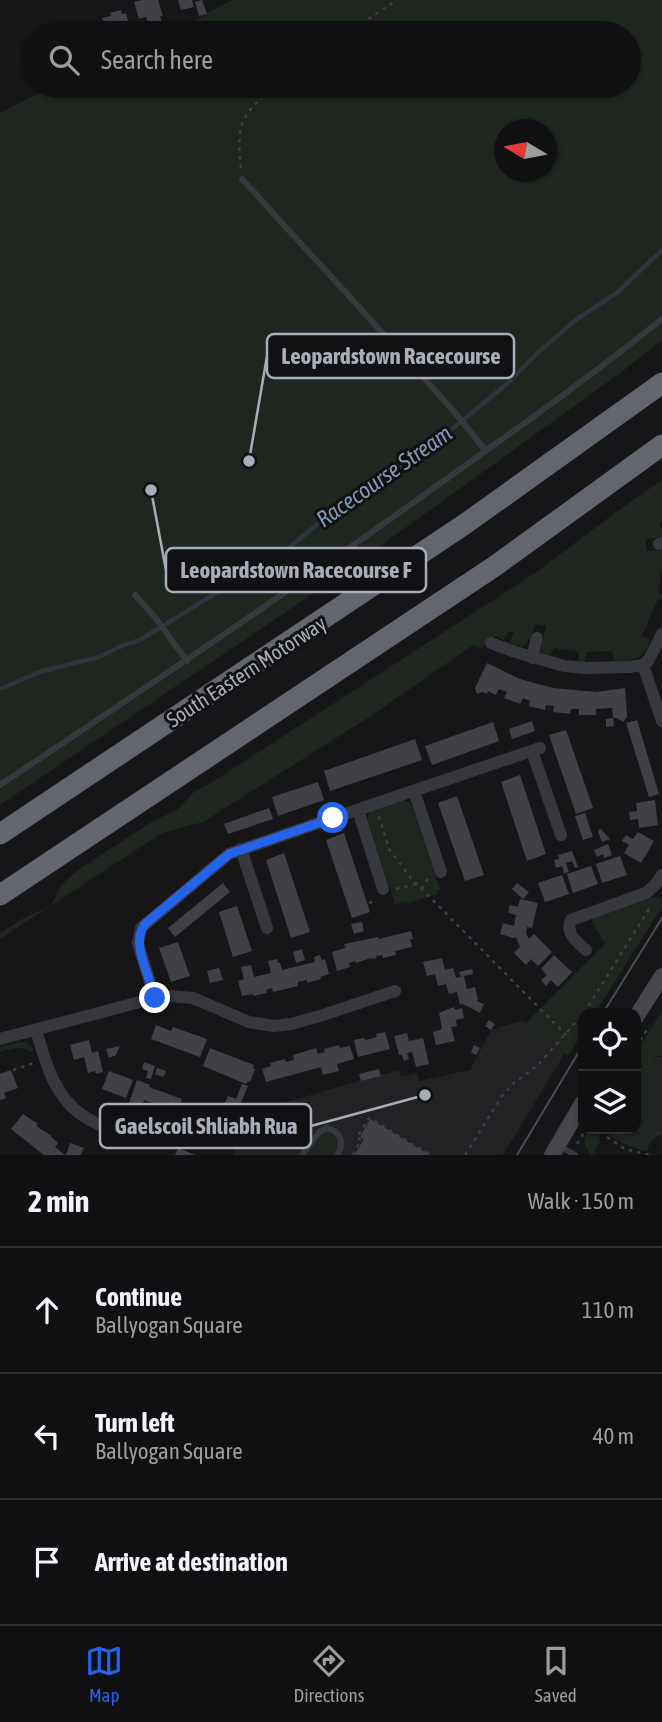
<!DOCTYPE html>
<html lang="en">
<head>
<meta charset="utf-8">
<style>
	:root { --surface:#101012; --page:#1e1e20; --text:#f1f3f6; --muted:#9c9d9f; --line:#303032; --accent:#2563eb }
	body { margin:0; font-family:"Asap Condensed",sans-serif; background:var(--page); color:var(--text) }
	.controls { position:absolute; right:21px; bottom:21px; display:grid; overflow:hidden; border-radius:14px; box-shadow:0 2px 5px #0004 }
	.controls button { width:63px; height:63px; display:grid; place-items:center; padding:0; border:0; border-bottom:2px solid var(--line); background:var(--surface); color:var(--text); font:35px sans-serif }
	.compass { position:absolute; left:494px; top:119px; width:63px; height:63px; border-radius:50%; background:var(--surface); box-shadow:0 2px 5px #0004; rotate:280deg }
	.stop { position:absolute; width:21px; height:21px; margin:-16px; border:5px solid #2563eb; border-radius:50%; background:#fff }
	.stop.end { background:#2563eb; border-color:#fff; box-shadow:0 2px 7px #0008 }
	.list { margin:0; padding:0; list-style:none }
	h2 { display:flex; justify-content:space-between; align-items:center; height:91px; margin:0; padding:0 28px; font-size:30px }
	h2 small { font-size:23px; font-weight:400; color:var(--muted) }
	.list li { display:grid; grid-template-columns:46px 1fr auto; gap:21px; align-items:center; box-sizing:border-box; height:126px; padding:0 28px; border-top:2px solid var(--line) }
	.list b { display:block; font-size:26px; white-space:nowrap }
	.list p { margin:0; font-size:23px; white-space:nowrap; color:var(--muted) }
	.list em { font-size:23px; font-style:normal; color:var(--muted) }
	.icon { flex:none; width:38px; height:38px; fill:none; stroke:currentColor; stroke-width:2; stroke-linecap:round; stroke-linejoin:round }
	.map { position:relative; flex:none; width:662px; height:1155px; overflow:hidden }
	.search { position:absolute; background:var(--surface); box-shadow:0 2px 5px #0004; left:21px; right:21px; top:21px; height:77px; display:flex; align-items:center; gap:18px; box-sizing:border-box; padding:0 24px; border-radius:38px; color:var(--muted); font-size:26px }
	.sheet { height:469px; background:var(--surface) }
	nav { display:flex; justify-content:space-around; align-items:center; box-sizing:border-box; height:98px; border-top:2px solid var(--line); background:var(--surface); font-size:19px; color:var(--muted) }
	nav a { display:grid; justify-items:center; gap:4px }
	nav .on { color:var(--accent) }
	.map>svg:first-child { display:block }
	.built { fill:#222225 }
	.green { fill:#1e261f; fill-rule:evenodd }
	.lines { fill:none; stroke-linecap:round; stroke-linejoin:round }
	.stream { stroke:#2c353c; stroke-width:4.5 }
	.building { fill:#404145 }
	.path { stroke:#3d3f44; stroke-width:2.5; stroke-dasharray:3.5 5; stroke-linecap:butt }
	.lane { stroke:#37383d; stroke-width:6 }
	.street { stroke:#37383d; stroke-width:12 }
	.secondary { stroke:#45474d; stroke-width:16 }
	.highway { stroke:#63666e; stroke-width:21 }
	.tram { stroke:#4a4c52; stroke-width:2 }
	.route { stroke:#2563eb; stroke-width:9 }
	.labels { text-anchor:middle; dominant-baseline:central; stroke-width:6; stroke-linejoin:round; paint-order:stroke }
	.street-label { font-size:21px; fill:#a8adb8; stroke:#111113 }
	.water-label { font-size:23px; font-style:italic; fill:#7f9bb3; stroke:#111113 }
	.leader { fill:none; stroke:#a8adb8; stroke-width:2.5 }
	.callout-dot { fill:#a8adb8; stroke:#111113; stroke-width:2.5 }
	.callout { fill:#111113; stroke:#a8adb8; stroke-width:2.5 }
	.callout-label { font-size:23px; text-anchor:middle; font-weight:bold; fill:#a8adb8 }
</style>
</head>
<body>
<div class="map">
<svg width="662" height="1155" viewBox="0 0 662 1155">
	<rect width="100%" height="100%" fill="#161618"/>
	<g class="built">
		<polygon points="523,1020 565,1053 503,1155 232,1155 261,1109 399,1070 401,1077 417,1073 419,1081 470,1070 491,1030"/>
		<polygon points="651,1057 662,1057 662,1132 646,1129"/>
	</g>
	<g class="green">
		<path d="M232 0H662V340L623 371 329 583 0 805V113L53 86H629V33H172ZM504 130H546V172H504Z"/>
		<path d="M662 480V522H660V527H662V538L646 539V551L662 550V567L658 593 662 594V600L658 599 642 636 650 640C646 657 630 663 614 661L612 651 586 652 585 663 578 662 579 652 554 648 550 657 541 652 546 626 535 624 530 639 524 646 513 645 510 642 514 633 509 631 504 640 496 636 481 649 473 645 371 716 203 822 162 833 0 939V933L24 918 51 906 61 885 78 870 153 821 177 810 195 791 206 786 535 573 616 512Z"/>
		<polygon points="402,801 409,802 412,806 440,890 437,891 437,894 408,903 406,901 395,904 368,821 368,816 370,811"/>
		<polygon points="654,897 662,899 662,907 595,1013 583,1013 583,1032 568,1056 526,1023 605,944 592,923 594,917"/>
		<path d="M662 1011V1056H654L648 1129 662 1131V1135C653 1137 649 1143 647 1151 629 1149 614 1138 600 1129H636V1053Z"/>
		<path d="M19 1042 27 1043 34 1049 31 1052C20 1045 11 1049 0 1052V1047Z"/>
		<path d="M589 1129 599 1134 600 1142 592 1155C583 1146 582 1140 589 1129Z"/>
		<polygon points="328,1133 333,1135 337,1139 336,1149 328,1155 308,1155 321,1136"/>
	</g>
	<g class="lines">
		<polyline class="stream" points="0,689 42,671 99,657 124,645 140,640 213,595 253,574 296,542 339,506 386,476 446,434 508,383 543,348 577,319 618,292 662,250"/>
	</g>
	<g class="building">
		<polygon points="143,0 158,0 163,16 160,16 163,25 150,29 146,17 139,19 134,2"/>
		<polygon points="178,0 192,0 194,7 181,10"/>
		<polygon points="202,0 207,14 199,16 195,2"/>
		<polygon points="121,10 122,14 126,13 131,31 129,33 106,33 102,18 111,16 110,13"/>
		<polygon points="487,663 520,679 553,688 596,692 625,688 627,717 623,722 617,718 613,718 614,726 606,727 606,719 613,718 612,708 596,709 596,715 579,715 579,709 571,709 570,714 553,712 554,706 546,705 545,710 529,706 530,701 523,698 520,704 504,698 507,692 499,689 496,695 488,691 487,694 483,692 477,694 475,688"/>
		<polygon points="637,720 659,794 649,797 626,723"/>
		<polygon points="532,721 535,731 512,739 509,729"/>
		<polygon points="493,722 499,741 432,765 425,746"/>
		<polygon points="566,730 593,808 576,814 549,735"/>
		<polygon points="415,739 422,760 330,791 324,771"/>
		<polygon points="520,775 546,854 527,861 501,782"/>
		<polygon points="318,782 324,800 278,816 272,797"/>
		<polygon points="457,796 484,875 465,881 438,803"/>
		<polygon points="655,800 658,825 639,828 638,819 630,820 629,812 637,811 636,803"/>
		<polygon points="269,808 273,819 228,834 224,824"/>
		<polygon points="585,813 593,837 583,840 575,816"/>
		<polygon points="600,828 610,839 602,842 598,832"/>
		<polygon points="638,832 654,841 641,863 624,853 629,845 622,841 626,835 633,839"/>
		<polygon points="344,833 370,912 352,918 326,840"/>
		<polygon points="608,844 612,855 604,858 603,854 597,857 594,850"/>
		<polygon points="572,851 578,867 575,868 572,861 566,863 569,872 564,873 562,866 556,868 554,860 559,859 558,855"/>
		<polygon points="284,853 310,932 291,938 266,860"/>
		<polygon points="620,856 627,875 602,883 596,864"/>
		<polygon points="591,866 598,884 573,893 567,874"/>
		<polygon points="562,875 569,894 545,902 538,883"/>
		<polygon points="223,883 230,892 175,937 168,928"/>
		<polygon points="517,883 529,892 523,899 512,889"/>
		<polygon points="520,899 538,903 532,928 527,927 526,934 529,939 534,934 552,952 538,966 531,959 526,965 514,953 520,947 516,937 513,938 500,934 503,923 514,926 516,915 508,913 510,905 518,907"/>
		<polygon points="237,906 252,951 233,957 219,912"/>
		<polygon points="362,922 364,931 354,934 351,924"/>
		<polygon points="411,931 413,939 410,939 412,947 395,951 396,955 383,958 382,955 376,956 377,958 371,959 371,958 356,963 355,961 349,963 350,967 337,971 332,952 345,948 344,944 378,937 379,939"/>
		<polygon points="178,942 190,976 171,982 159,948"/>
		<polygon points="302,949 305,960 296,963 293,952"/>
		<polygon points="320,955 322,960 325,959 329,974 320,977 321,979 307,983 307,980 298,982 298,986 273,992 272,988 266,990 267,993 253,996 253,994 242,996 238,981 244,979 241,967 251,965 254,977 271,973 268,961 277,959 278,963 280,963 282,970 315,962 314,957"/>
		<polygon points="554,955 572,972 558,987 551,980 546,986 541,980 547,975 541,969"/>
		<polygon points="442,958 445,970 453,968 456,978 461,977 459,972 472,969 473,974 464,976 467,989 475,987 478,1000 476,1001 484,1004 480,1013 463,1004 460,1005 457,992 449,994 446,984 438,986 435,974 427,976 423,962"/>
		<polygon points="219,968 223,980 210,983 207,971"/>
		<polygon points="454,1007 455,1010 462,1008 464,1018 456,1020 457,1026 451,1027 455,1041 436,1045 433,1032 442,1029 439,1013"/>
		<polygon points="489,1020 495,1024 491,1030 485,1026"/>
		<polygon points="156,1025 171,1031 173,1027 207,1039 200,1057 151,1039"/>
		<polygon points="385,1032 390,1049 358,1057 354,1040 364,1038 365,1040 370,1039 377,1037 376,1034"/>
		<polygon points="407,1033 409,1041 423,1038 429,1064 416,1067 412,1052 407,1053 409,1059 404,1061 402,1055 399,1055 394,1036"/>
		<polygon points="89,1040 92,1053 98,1051 103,1072 96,1074 95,1071 88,1073 84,1057 74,1060 70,1045"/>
		<polygon points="339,1045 340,1048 350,1046 354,1059 337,1064 339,1071 323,1075 321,1067 266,1082 262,1069 271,1066 270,1063 285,1059 286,1062 294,1060 293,1055 316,1048 318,1054 325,1052 324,1049"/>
		<polygon points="474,1045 480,1048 476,1055 471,1052"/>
		<polygon points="120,1046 116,1055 109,1058 106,1049"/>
		<polygon points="210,1048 254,1065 253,1068 255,1069 250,1082 248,1081 246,1084 203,1066"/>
		<polygon points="144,1062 155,1066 151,1079 146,1078 148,1071 142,1069"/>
		<polygon points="157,1068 166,1071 163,1077 155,1074"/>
		<polygon points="379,1069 381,1076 361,1081 359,1074"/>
		<polygon points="11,1070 18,1088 4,1093 6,1098 0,1100 0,1074"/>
		<polygon points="109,1071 133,1080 126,1098 102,1089"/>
		<polygon points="137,1080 150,1085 149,1087 182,1099 177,1112 168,1108 167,1111 152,1106 153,1103 144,1100 141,1110 128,1106"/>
		<polygon points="242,1084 248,1086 238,1110 224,1105 228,1096 236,1099"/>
		<polygon points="193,1111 209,1118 203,1134 211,1137 208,1145 200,1142 197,1149 180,1142 184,1133 187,1133 191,1121 189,1120"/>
		<polygon points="23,1114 38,1124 36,1125 39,1128 52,1136 51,1137 58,1143 55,1147 65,1155 44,1155 11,1129"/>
		<polygon points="370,1119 430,1155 358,1155 355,1154 364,1139 360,1137"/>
		<polygon points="70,1143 84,1148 81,1155 66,1155"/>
		<polygon points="178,1148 195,1155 175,1155"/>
	</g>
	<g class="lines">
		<g class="path">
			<polyline points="347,33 397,0"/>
			<path d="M241 168C236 123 241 113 277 86"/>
			<polyline points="379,816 389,849 411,878 566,1035"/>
			<polyline points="396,889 416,884"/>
			<polyline points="421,889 429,877"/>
			<polyline points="369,903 375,901"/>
			<polyline points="584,1013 651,906"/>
			<polyline points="636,1048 649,1026"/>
			<polyline points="13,1070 34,1063"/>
			<polyline points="607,1137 625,1149 649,1155"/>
			<polyline points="577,1144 586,1129"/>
			<polyline points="353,1155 361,1140 357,1138 369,1118 431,1155"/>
			<polyline points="465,1155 502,1096 514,1083 538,1065 583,1014"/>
		</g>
		<g class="lane">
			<polyline points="242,179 452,409 486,451"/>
			<polyline points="135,595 154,616 187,661"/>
			<path d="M0 785C143 690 284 595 424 495 504 438 585 381 662 319"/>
			<polyline points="560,1146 575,1155"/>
			<path d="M302 1155 319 1132 327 1128C341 1131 345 1144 337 1155"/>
		</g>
		<g class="street">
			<polyline points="659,544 662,543"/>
			<polyline points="491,643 512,651 564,666 585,668 629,667 643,665 648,661 662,634"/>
			<polyline points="532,658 537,638"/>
			<polyline points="643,665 662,721"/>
			<polyline points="532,751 561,835"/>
			<polyline points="414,791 441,872"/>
			<polyline points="358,810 383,889"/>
			<polyline points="241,849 267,928"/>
			<path d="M586 950C576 941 565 933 571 920L646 893 655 885 662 875"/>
			<polyline points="155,998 138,944 141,928 229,854 333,818 540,748"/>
			<path d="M36 1030C45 1061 54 1096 82 1115 99 1127 122 1133 142 1140"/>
			<polyline points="0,1039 155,998 170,996 193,998 249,1022 274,1026 291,1024 320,1016 395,991"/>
		</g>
		<g class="secondary">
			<polyline points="636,1017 662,976"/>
			<polyline points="552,1155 583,1102"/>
		</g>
		<g class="highway">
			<polyline points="0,834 465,524 662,383"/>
			<polyline points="0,895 495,566 662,445"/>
		</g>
		<g class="tram">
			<polyline points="603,1013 662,918"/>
			<polyline points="517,1155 583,1045"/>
		</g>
	</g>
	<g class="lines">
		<path class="route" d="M155 998C150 975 130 944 145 924L229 854 333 818"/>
	</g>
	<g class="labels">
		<g class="street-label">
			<text transform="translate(246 671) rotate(-33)">South Eastern Motorway</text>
		</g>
		<g class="water-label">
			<text transform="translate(384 476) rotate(-35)">Racecourse Stream</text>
		</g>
	</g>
	<path class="leader" d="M249 461L267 356M151 490L166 570M425 1095L311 1126"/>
	<g class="callout-dot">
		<circle cx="249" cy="461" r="7"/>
		<circle cx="151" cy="490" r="7"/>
		<circle cx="425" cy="1095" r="7"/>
	</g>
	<g class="callout">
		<rect x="267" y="334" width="247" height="44" rx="7"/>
		<rect x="166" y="548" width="260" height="44" rx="7"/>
		<rect x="100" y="1104" width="211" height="44" rx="7"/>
	</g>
	<g class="callout-label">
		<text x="391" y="364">Leopardstown Racecourse</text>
		<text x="296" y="578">Leopardstown Racecourse F</text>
		<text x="206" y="1134">Gaelscoil Shliabh Rua</text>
	</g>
</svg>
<div class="controls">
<button><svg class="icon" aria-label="locate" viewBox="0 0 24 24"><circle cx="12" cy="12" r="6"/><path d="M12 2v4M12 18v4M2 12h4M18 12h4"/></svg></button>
<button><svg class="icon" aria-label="layers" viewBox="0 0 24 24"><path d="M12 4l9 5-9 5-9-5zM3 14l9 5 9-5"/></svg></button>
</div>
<svg class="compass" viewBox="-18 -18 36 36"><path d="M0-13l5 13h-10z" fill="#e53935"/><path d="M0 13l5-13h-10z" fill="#9c9d9f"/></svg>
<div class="stop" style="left:333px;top:818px"></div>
<div class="stop end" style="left:155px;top:998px"></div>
<div class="search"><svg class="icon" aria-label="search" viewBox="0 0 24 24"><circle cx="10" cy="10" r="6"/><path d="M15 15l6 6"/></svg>Search here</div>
</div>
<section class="sheet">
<h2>2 min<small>Walk · 150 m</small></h2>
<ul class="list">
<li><svg class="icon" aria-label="ahead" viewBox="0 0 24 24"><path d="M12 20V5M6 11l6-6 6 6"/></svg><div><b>Continue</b><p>Ballyogan Square</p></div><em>110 m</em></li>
<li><svg class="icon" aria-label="left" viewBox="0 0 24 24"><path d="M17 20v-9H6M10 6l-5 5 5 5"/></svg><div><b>Turn left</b><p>Ballyogan Square</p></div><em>40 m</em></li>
<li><svg class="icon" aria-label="arrive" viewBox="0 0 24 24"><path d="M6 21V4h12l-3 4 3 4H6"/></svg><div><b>Arrive at destination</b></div></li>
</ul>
</section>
<nav>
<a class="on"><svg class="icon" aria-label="map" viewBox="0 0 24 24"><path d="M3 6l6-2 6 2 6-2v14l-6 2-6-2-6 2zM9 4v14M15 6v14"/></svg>Map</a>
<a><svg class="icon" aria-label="directions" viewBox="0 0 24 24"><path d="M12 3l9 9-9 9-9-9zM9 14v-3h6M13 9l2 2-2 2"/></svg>Directions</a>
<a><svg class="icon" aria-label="saved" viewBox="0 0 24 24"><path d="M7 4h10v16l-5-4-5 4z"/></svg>Saved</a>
</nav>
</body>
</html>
